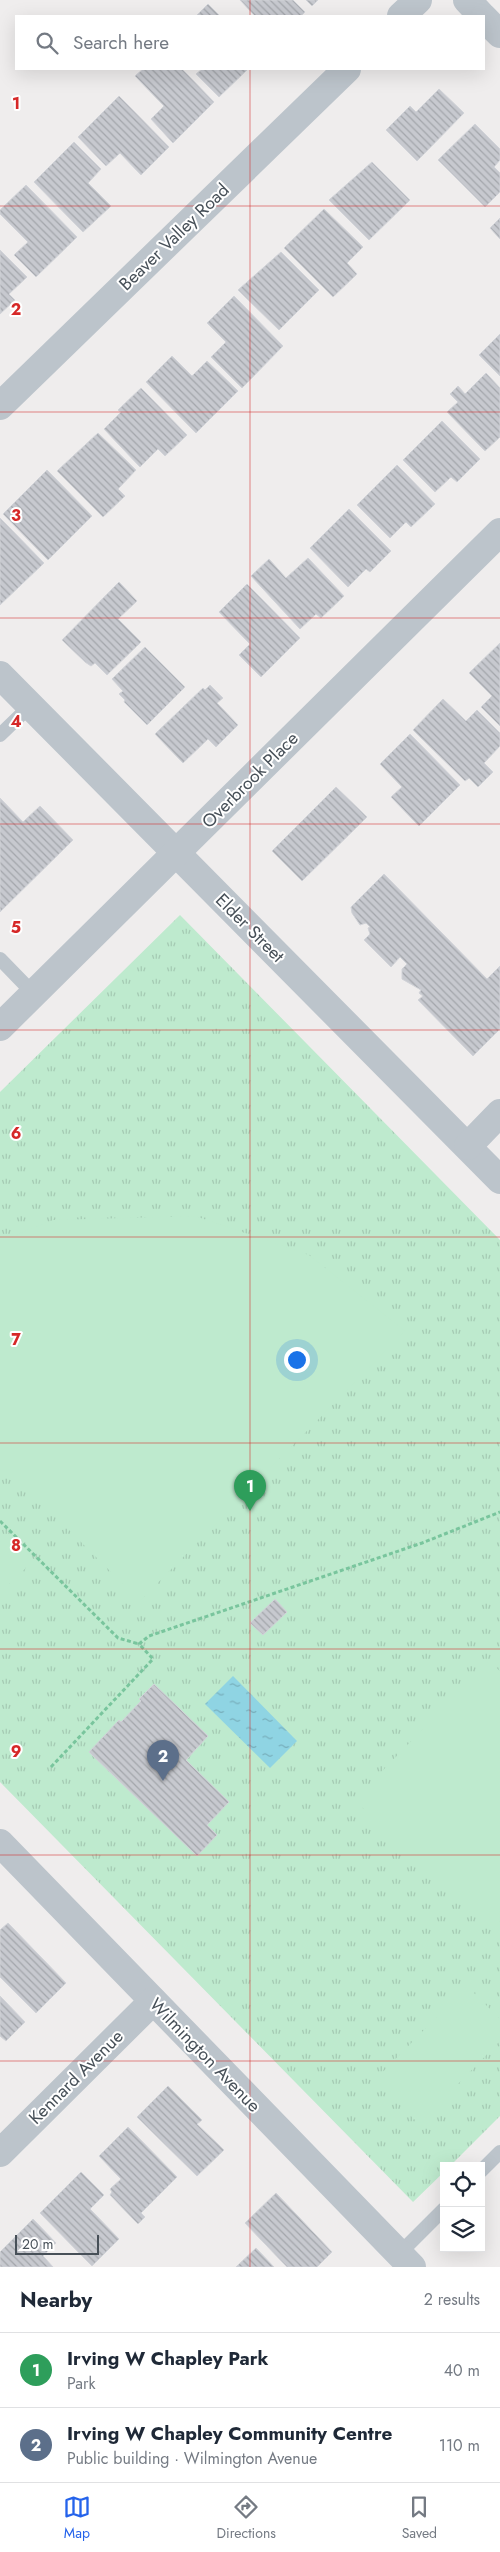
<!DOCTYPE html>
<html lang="en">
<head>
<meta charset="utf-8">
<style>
	:root { --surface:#fff; --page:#f2f2f3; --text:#1f2937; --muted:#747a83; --line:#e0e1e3; --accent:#2563eb }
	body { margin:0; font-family:Jost,sans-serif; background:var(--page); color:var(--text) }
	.controls { position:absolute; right:15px; bottom:15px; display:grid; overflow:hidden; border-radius:0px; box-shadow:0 5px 20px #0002 }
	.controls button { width:45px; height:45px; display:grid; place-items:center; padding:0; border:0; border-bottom:1px solid var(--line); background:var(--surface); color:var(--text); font:25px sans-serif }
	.scale { position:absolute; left:15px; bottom:12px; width:84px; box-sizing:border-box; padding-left:5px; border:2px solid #475058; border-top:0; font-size:14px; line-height:18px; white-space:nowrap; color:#475058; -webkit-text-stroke:4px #fff; paint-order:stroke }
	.you { position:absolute; left:296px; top:1359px; width:18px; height:18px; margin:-12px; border:4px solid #fff; border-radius:50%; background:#1a73e8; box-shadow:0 0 0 8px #1a73e833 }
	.badge { display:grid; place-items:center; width:32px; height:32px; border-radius:50%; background:var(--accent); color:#fff; font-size:16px; font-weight:700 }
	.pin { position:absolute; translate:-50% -41px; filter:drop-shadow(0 1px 2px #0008) }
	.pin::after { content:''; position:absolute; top:26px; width:18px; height:15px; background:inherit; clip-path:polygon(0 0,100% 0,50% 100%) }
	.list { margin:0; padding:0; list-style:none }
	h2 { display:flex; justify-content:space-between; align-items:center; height:65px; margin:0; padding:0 20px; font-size:21px }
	h2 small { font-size:16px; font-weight:400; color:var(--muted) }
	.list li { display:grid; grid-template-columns:32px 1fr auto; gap:15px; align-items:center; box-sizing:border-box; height:75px; padding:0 20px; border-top:1px solid var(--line) }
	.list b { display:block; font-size:19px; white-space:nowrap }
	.list p { margin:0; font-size:16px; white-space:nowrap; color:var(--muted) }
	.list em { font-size:16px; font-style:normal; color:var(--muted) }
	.icon { flex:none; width:28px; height:28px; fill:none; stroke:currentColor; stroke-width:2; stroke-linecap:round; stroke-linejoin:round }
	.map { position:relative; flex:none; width:500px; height:2267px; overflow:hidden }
	.search { position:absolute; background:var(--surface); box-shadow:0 5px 20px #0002; left:15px; right:15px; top:15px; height:55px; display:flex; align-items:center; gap:12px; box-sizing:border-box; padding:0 18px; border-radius:0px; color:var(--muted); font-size:19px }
	.sheet { height:215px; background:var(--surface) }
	nav { display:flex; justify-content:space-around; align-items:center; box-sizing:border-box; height:70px; border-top:1px solid var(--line); background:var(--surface); font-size:14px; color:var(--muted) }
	nav a { display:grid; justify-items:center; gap:2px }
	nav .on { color:var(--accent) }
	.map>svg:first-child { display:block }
	.park { fill:url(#park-tufts) }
	.garden { fill:#beeace }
	.water { fill:url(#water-ripples) }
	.building { fill:url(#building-back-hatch); stroke:#d1d3d8 }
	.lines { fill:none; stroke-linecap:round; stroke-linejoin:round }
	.path { stroke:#79c59d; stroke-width:3; stroke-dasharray:4 2.5; stroke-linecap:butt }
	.service { stroke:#bcc4cb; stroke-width:14 }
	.minor { stroke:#bcc4cb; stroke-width:28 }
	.tertiary { stroke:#bcc4cb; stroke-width:28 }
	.grid { fill:none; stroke:#d62828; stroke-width:1; stroke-opacity:0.55 }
	.labels { text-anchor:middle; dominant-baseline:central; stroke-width:4; stroke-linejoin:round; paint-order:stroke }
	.street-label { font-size:18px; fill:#475058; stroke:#fff }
	.grid-label { font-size:16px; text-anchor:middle; font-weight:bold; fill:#d62828; stroke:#fff; stroke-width:4; stroke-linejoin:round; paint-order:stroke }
</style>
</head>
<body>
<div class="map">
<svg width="500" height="2267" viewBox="0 0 500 2267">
	<defs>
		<pattern id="park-tufts" width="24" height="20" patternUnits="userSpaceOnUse" patternTransform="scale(1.25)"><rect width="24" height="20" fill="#beeace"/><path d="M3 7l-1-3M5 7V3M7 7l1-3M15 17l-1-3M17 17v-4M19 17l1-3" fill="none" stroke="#a5cab3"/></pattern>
		<pattern id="water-ripples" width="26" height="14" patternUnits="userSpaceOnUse" patternTransform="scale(1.25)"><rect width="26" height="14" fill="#8fd4e3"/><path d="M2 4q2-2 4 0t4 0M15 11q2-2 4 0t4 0" fill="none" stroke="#77aebb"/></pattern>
		<pattern id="building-back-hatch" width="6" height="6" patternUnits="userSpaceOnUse" patternTransform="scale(1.25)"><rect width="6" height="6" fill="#c7c9cf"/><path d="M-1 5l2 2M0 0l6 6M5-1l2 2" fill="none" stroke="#a3a6ab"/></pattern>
	</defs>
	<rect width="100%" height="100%" fill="#efeded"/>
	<polygon class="park" points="180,915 500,1240 500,2116 450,2166 444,2166 444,2172 413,2202 0,1782 0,1092"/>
	<g class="garden">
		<polygon points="195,1216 309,1255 405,1331 140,1601 0,1461 0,1241 53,1220"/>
		<polygon points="0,1541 26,1568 0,1593"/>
		<polygon points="489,1661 500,1671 500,1921 492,1930 354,1800"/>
		<polygon points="467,1986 500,2019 500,2041 419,2124 375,2080"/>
	</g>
	<polygon class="water" points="233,1676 297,1741 270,1768 205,1704"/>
	<g class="building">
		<polygon points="240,0 293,0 305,12 301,16 255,16"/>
		<polygon points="306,0 318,0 312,6"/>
		<polygon points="208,4 220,16 196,16"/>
		<polygon points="143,69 182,69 214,102 173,143 151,119 164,106 135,76"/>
		<polygon points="202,69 248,69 219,97 196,74"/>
		<polygon points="439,89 464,113 417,161 386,130 410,106 416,112"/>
		<polygon points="119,96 169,147 141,175 120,153 106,166 78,137"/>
		<polygon points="475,124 500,149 500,160 494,167 500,173 500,192 485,207 438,160"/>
		<polygon points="74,142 101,169 88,183 111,206 83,232 34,182"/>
		<polygon points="372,162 410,200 369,240 329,200"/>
		<polygon points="26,185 77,237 36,277 14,255 28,242 0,214 0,210"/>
		<polygon points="324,209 363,247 347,263 357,274 333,297 284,248"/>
		<polygon points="500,218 500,239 490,228"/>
		<polygon points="0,250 27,277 9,294 15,300 0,314"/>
		<polygon points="281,252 319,290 279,330 238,290"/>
		<polygon points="234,296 283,346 242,388 211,357 226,342 207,323"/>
		<polygon points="500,334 500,376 479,355"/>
		<polygon points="172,356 192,376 207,361 238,391 196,433 146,382"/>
		<polygon points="486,373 500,388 500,437 485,451 447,412 458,402 450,394 458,386 465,394"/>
		<polygon points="141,388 187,435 165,456 158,449 140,467 104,429 121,412 118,410"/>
		<polygon points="442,421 480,459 457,482 451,477 435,492 403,460"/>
		<polygon points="98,433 136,470 118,489 125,496 103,517 57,471"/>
		<polygon points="397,465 435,504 411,527 406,522 390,538 357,505"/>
		<polygon points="47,470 92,516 48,560 3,514"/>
		<polygon points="349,509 391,551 370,572 366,569 348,587 310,548"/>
		<polygon points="0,518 44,563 0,605"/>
		<polygon points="308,558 344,596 321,618 316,614 300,629 251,576 269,559 286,578"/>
		<polygon points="119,582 137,601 118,619 141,642 107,675 95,663 91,666 85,662 62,640"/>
		<polygon points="247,584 300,638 261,677 239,655 250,644 219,612"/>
		<polygon points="500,643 500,726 481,707 492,696 469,673"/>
		<polygon points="145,647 185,687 147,725 124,702 125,700 119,694 123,691 112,679"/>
		<polygon points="210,685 223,698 217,703 238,725 216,747 208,739 183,763 155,734 203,688 205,690"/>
		<polygon points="443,699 466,721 477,710 500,733 500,746 484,763 493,772 478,787 469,778 465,781 413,730"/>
		<polygon points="410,734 460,785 419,826 391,797 402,787 380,764"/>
		<polygon points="336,787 367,817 302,881 272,851"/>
		<polygon points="0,798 23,822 40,806 73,840 0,912"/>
		<polygon points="384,874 487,979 500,966 500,1029 473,1056 418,1000 423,996 419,993 421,990 402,979 402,969 407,964 400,957 391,967 364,940 370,934 368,928 370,927 366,923 360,925 352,913 351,907"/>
		<polygon points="275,1599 287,1612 263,1635 250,1623"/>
		<polygon points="154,1684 208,1736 186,1760 229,1802 207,1825 217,1835 197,1856 89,1752 119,1720 121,1722 141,1701 139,1699"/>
		<polygon points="8,1923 66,1983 36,2013 0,1977 0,1930"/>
		<polygon points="0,1996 25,2022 6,2041 0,2036"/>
		<polygon points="168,2086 202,2120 197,2124 224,2150 197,2176 137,2117"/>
		<polygon points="128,2127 177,2177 141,2213 145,2217 138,2224 110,2195 112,2192 110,2189 121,2179 99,2156"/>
		<polygon points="81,2172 104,2195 90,2209 119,2239 92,2266 40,2213"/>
		<polygon points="276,2193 332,2252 317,2267 287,2267 245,2223"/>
		<polygon points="33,2219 56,2243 43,2256 53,2267 0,2267 0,2252"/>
		<polygon points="256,2248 274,2267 236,2267"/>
	</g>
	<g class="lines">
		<g class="path">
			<polyline points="0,1521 118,1638 139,1644"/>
			<polyline points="51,1767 153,1659 139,1644 149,1636 422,1543 500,1512"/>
		</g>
		<g class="service">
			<polyline points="0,735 30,706"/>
			<polyline points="0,959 34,994"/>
			<polyline points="481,2171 500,2152"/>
			<polyline points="399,2254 444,2209"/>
		</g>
		<g class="minor">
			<polyline points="467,0 482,16"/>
			<polyline points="401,16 418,0"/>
			<polyline points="484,18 500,34"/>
			<polyline points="0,406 347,69"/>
			<polyline points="0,675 500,1180"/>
			<polyline points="468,1146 500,1113"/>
			<polyline points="0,1843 412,2267"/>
			<polyline points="0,2153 153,2001"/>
		</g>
		<polyline class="tertiary" points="0,1027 500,532"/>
	</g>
	<path class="grid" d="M250 0V16M250 69V2267M0 206H500M0 412H500M0 618H500M0 824H500M0 1030H500M0 1237H500M0 1443H500M0 1649H500M0 1855H500M0 2061H500"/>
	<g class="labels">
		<g class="street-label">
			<text transform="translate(174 237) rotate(-44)">Beaver Valley Road</text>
			<text transform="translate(250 780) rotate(-45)">Overbrook Place</text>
			<text transform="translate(250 928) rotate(45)">Elder Street</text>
			<text transform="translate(205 2055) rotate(46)">Wilmington Avenue</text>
			<text transform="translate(76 2077) rotate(-45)">Kennard Avenue</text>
		</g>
	</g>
	<g class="grid-label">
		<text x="16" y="109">1</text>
		<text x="16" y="315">2</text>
		<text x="16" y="521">3</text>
		<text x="16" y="727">4</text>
		<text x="16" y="933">5</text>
		<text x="16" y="1139">6</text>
		<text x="16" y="1345">7</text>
		<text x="16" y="1551">8</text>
		<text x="16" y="1757">9</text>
	</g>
</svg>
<div class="controls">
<button><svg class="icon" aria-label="locate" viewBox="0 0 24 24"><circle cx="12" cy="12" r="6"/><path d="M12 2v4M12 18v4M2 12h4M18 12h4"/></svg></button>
<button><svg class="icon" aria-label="layers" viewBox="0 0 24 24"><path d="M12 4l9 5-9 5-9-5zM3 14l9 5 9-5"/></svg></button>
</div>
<div class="scale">20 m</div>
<div class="you"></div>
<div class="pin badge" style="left:250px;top:1511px;background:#2e9e5b">1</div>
<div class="pin badge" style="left:163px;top:1781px;background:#5c6f8a">2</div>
<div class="search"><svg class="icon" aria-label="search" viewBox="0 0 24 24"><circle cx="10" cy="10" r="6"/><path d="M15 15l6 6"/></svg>Search here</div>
</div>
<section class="sheet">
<h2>Nearby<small>2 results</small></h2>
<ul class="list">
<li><span class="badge" style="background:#2e9e5b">1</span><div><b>Irving W Chapley Park</b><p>Park</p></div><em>40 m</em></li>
<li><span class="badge" style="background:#5c6f8a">2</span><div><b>Irving W Chapley Community Centre</b><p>Public building · Wilmington Avenue</p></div><em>110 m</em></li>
</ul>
</section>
<nav>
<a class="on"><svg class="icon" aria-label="map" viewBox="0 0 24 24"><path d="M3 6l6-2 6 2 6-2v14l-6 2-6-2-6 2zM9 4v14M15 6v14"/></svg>Map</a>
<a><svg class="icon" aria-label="directions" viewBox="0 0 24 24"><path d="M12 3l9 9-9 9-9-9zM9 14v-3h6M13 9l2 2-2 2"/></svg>Directions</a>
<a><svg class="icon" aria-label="saved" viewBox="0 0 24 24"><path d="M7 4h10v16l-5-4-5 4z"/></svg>Saved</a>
</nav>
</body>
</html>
